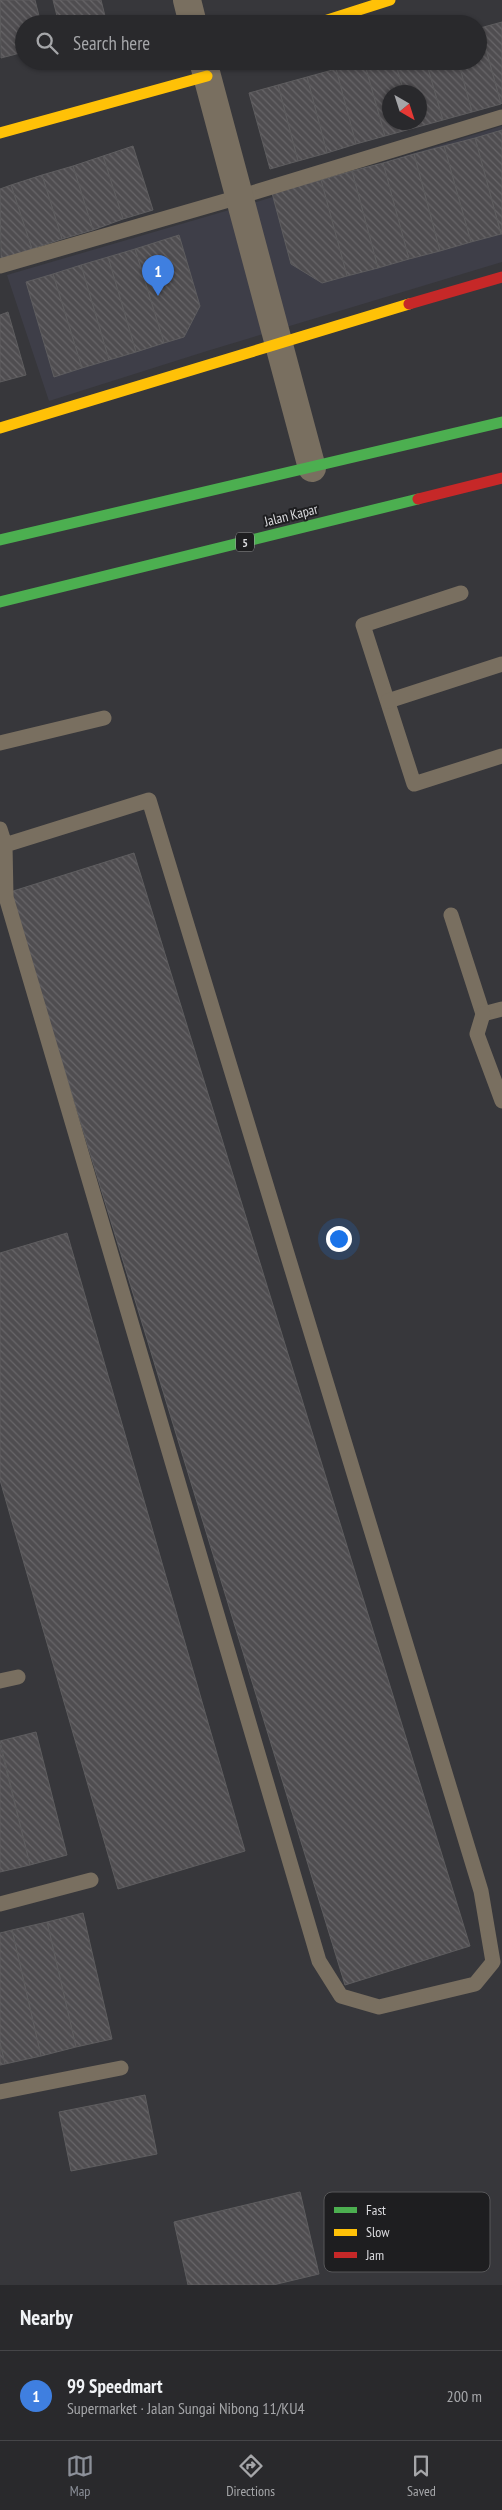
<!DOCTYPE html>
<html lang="en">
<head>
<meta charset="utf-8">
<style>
	:root { --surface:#29292c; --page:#353538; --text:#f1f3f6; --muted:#a5a6a9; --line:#454548; --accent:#8c9099 }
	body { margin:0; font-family:"PT Sans Narrow",sans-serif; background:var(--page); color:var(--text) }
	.compass { position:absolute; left:382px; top:85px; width:45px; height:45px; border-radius:50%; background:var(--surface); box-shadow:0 1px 4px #0004; rotate:141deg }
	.you { position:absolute; left:338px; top:1238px; width:18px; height:18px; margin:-12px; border:4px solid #fff; border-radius:50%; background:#1a73e8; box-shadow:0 0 0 8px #1a73e833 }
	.badge { display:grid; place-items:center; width:32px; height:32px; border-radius:50%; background:var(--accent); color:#fff; font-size:16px; font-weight:700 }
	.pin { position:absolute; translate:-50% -41px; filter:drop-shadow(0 1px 2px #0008) }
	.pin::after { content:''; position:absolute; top:26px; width:18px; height:15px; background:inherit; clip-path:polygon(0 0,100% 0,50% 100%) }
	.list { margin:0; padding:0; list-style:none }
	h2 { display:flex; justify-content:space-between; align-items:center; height:65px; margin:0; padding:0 20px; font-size:21px }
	h2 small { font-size:16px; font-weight:400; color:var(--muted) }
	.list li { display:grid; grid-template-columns:32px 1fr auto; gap:15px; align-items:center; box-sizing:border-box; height:90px; padding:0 20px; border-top:1px solid var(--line) }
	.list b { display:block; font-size:19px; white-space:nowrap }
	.list p { margin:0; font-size:16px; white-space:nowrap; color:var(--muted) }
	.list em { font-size:16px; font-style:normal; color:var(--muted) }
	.icon { flex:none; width:28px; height:28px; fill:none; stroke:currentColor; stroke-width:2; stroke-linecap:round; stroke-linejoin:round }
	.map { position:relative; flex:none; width:502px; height:2285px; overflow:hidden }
	.search { position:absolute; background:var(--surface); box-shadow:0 1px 4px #0004; left:15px; right:15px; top:15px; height:55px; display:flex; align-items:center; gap:12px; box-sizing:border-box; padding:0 18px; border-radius:28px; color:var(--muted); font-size:19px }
	.sheet { height:155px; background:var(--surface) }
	nav { display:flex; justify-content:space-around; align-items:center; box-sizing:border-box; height:70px; border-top:1px solid var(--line); background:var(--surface); font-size:14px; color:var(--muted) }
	nav a { display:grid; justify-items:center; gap:2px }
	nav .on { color:var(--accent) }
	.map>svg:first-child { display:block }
	.built { fill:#3e3e48 }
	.building { fill:url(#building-back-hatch); stroke:#5e5d5f }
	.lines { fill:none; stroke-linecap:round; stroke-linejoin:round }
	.lane { stroke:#796f60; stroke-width:15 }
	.street { stroke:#796f60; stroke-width:28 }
	.fast { stroke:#4caf50; stroke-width:11 }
	.slow { stroke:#ffc107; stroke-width:11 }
	.jam { stroke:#c62828; stroke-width:11 }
	.labels { text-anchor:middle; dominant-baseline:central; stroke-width:4; stroke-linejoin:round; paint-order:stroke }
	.shield { fill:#1e1e20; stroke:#a2a2a5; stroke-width:1 }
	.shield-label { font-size:12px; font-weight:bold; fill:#dbdbde }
	.street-label { font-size:14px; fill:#dbdbde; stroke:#1e1e20 }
	.key { fill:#1e1e20; stroke:#575759; stroke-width:1 }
	.key-label { font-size:14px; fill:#dbdbde }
</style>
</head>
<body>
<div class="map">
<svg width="502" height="2285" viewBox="0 0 502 2285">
	<defs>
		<pattern id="building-back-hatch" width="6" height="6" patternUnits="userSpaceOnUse" patternTransform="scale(1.25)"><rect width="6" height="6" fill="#4f4d50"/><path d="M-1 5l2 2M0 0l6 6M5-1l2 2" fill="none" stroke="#686669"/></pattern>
	</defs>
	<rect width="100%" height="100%" fill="#37373b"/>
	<polygon class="built" points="502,126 502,262 207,351 49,401 7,275 253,203"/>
	<g class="building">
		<polygon points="0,0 35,0 41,24 24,24 24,52 1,58"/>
		<polygon points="53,0 101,0 107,24 59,24"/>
		<polygon points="502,22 502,103 501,104 480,28"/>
		<polygon points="480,28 501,104 472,112 458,61 478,61"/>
		<polygon points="364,61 385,136 356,144 336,69"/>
		<polygon points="364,61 395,61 404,92 390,92 390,122 412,122 414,128 385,136"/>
		<polygon points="395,61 426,61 443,120 414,128 412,122 420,122 420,92 404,92"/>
		<polygon points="426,61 458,61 472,112 443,120"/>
		<polygon points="336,69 356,144 327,153 307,77"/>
		<polygon points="307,77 327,153 298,161 278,85"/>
		<polygon points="278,85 298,161 270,169 249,93"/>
		<polygon points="502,130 502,234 501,234 475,138"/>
		<polygon points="475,138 501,234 471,242 444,146"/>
		<polygon points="133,146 153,210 123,219 103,156"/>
		<polygon points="444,146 471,242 440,251 414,154"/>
		<polygon points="414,154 440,251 409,259 383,163"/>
		<polygon points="103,156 123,219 93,230 73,166"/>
		<polygon points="383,163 409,259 378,268 352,171"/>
		<polygon points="73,166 93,230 62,239 42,175"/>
		<polygon points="352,171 378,268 347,276 321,180"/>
		<polygon points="42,175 62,239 32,249 11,185"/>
		<polygon points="321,180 347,276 322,283 291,264 272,193"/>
		<polygon points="11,185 32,249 1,259 0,189"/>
		<polygon points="179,235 200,306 184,337 164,343 135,249"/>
		<polygon points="135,249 164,343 136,352 108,257"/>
		<polygon points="108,257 136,352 109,360 81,265"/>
		<polygon points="81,265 109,360 82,368 53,274"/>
		<polygon points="53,274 82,368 54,377 26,282"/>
		<polygon points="8,312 26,375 0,382 0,315"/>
		<polygon points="134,853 470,1946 345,1985 10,892"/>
		<polygon points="67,1233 245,1851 118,1889 0,1480 0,1253"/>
		<polygon points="36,1732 67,1855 30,1865 0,1741"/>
		<polygon points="0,1745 30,1865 0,1872"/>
		<polygon points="83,1913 112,2039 76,2047 47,1922"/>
		<polygon points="47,1922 76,2047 41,2056 12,1930"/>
		<polygon points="12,1930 41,2056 5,2064 0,2043 0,1933"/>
		<polygon points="0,2043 5,2064 0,2065"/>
		<polygon points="145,2095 157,2154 71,2171 59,2112"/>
		<polygon points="300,2192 319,2274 273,2285 188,2285 174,2222"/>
	</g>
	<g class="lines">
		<g class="lane">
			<polyline points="0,266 239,197 502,117"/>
			<polyline points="461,593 363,625 414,784 502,756"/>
			<polyline points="388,701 502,664"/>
			<polyline points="0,743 104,718"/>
			<polyline points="0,829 5,845 6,897 319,1961 341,1996 379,2007 475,1984 493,1962 481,1891 149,800 5,845"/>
			<polyline points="451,915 483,1014 502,1009"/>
			<polyline points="483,1014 477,1034 502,1101"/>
			<polyline points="0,1681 18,1677"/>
			<polyline points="0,1904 91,1880"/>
			<polyline points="0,2092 121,2068"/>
		</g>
		<g class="street">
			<polyline points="187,0 193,24"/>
			<polyline points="203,61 312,468"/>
		</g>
		<g class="fast">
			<polyline points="0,540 502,422"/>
			<polyline points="0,602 418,499"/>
		</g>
		<g class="slow">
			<polyline points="315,24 390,0"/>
			<polyline points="0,133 207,76"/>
			<polyline points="0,428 409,304"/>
		</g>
		<g class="jam">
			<polyline points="409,304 502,277"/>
			<polyline points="418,499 502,478"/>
		</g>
	</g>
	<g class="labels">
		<rect class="shield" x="236" y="532.5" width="18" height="19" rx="4"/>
		<g class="shield-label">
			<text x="245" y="542">5</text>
		</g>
		<g class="street-label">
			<text transform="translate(291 515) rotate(-14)">Jalan Kapar</text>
		</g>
	</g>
	<rect x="324" y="2192" width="166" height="80" rx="8" class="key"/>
	<rect x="334" y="2207" width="23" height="6" fill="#4caf50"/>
	<rect x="334" y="2229" width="23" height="7" fill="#ffc107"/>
	<rect x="334" y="2252" width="23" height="6" fill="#c62828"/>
	<g class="key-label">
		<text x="366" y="2215">Fast</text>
		<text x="366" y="2237">Slow</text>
		<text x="366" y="2260">Jam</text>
	</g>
</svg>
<svg class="compass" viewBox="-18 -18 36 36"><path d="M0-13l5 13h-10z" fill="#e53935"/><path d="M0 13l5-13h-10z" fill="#a5a6a9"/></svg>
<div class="you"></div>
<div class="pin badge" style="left:158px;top:296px;background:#3f7fe0">1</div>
<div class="search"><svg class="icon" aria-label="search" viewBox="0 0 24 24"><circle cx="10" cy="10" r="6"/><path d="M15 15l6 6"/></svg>Search here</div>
</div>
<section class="sheet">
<h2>Nearby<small></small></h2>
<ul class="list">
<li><span class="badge" style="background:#3f7fe0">1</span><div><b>99 Speedmart</b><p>Supermarket · Jalan Sungai Nibong 11/KU4</p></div><em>200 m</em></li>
</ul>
</section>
<nav>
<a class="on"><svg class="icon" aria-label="map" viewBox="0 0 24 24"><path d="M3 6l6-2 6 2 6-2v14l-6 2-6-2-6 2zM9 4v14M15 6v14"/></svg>Map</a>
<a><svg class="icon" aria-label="directions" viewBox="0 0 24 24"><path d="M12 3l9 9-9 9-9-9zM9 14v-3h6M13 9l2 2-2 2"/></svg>Directions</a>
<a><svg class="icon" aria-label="saved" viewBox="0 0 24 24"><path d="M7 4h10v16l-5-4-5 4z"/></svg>Saved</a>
</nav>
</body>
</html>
